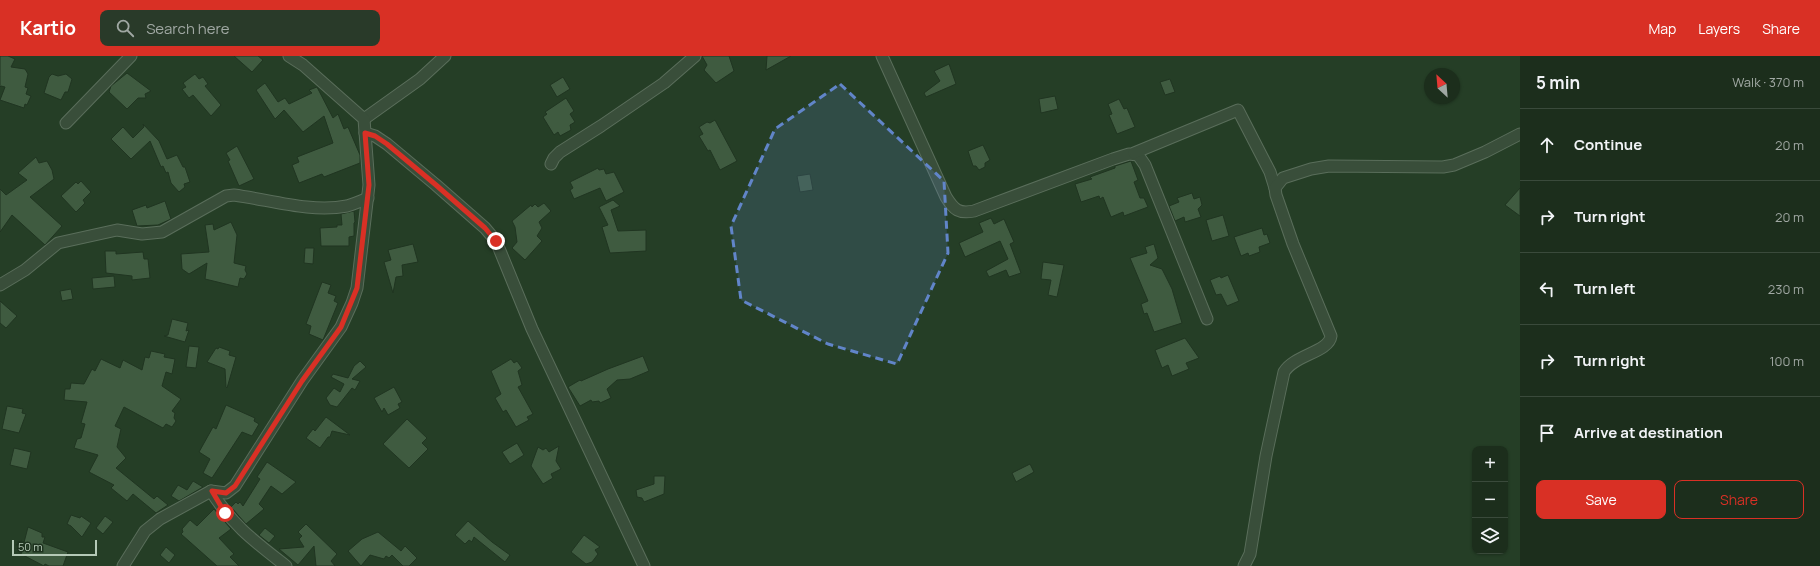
<!DOCTYPE html>
<html lang="en">
<head>
<meta charset="utf-8">
<style>
	:root { --surface:#1c2e1c; --page:#293a29; --text:#f1f3f6; --muted:#a0a8a3; --line:#3a4a3b; --accent:#d93025 }
	body { margin:0; font-family:Manrope,sans-serif; background:var(--page); color:var(--text) }
	.controls { position:absolute; right:12px; bottom:12px; display:grid; overflow:hidden; border-radius:8px; box-shadow:0 1px 3px #0004 }
	.controls button { width:36px; height:36px; display:grid; place-items:center; padding:0; border:0; border-bottom:1px solid var(--line); background:var(--surface); color:var(--text); font:20px sans-serif }
	.compass { position:absolute; left:1424px; top:12px; width:36px; height:36px; border-radius:50%; background:var(--surface); box-shadow:0 1px 3px #0004; rotate:334deg }
	.scale { position:absolute; left:12px; bottom:10px; width:85px; box-sizing:border-box; padding-left:4px; border:2px solid #b5c9b7; border-top:0; font-size:11px; line-height:14px; white-space:nowrap; color:#b5c9b7; -webkit-text-stroke:3px #1e331f; paint-order:stroke }
	.stop { position:absolute; width:12px; height:12px; margin:-9px; border:3px solid #d93025; border-radius:50%; background:#fff }
	.stop.end { background:#d93025; border-color:#fff; box-shadow:0 1px 4px #0008 }
	.list { margin:0; padding:0; list-style:none }
	h2 { display:flex; justify-content:space-between; align-items:center; height:52px; margin:0; padding:0 16px; font-size:17px }
	h2 small { font-size:13px; font-weight:400; color:var(--muted) }
	.list li { display:grid; grid-template-columns:26px 1fr auto; gap:12px; align-items:center; box-sizing:border-box; height:72px; padding:0 16px; border-top:1px solid var(--line) }
	.list b { display:block; font-size:15px; white-space:nowrap }
	.list em { font-size:13px; font-style:normal; color:var(--muted) }
	.actions { display:flex; gap:8px; padding:12px 16px }
	.actions a { flex:1; padding:9px 0; border:1px solid var(--accent); border-radius:8px; text-align:center; font-size:14px; color:var(--accent) }
	.actions .main { background:var(--accent); color:#fff }
	.icon { flex:none; width:22px; height:22px; fill:none; stroke:currentColor; stroke-width:2; stroke-linecap:round; stroke-linejoin:round }
	.map { position:relative; flex:none; width:1520px; height:510px; overflow:hidden }
	header { display:flex; align-items:center; gap:24px; box-sizing:border-box; height:56px; padding:0 20px; background:var(--accent); color:#fff }
	header strong { font-size:19px }
	nav { display:flex; gap:22px; margin-inline-start:auto; font-size:14px }
	.search { width:280px; height:36px; background:var(--page); display:flex; align-items:center; gap:10px; box-sizing:border-box; padding:0 14px; border-radius:8px; color:var(--muted); font-size:15px }
	main { display:flex }
	aside { flex:1; background:var(--surface) }
	.map>svg:first-child { display:block }
	.building { fill:#3f5b40; stroke:#203521 }
	.lines { fill:none; stroke-linecap:round; stroke-linejoin:round }
	.minor-casing { stroke:#5a6e5b; stroke-width:13 }
	.minor { stroke:#394e3a; stroke-width:11 }
	.route { stroke:#d93025; stroke-width:5 }
	.marked { fill:#6185c9; fill-opacity:0.2; stroke:#6185c9; stroke-width:3; stroke-dasharray:8 5; stroke-linejoin:round }
</style>
</head>
<body>
<header>
<strong>Kartio</strong>
<div class="search"><svg class="icon" aria-label="search" viewBox="0 0 24 24"><circle cx="10" cy="10" r="6"/><path d="M15 15l6 6"/></svg>Search here</div>
<nav><a>Map</a><a>Layers</a><a>Share</a></nav>
</header>
<main>
<div class="map">
<svg width="1520" height="510" viewBox="0 0 1520 510">
	<rect width="100%" height="100%" fill="#253e26"/>
	<g class="building">
		<polygon points="0,0 8,0 15,3 11,11 25,13 28,18 25,31 28,32 26,38 31,40 27,49 25,48 24,52 0,44 5,31 1,30 0,31"/>
		<polygon points="234,0 258,0 263,4 252,16"/>
		<polygon points="702,0 729,0 734,15 716,27 704,14 707,9"/>
		<polygon points="767,0 791,0 766,14"/>
		<polygon points="949,8 956,28 926,41 924,37 940,25 934,15"/>
		<polygon points="127,17 151,35 145,38 146,42 138,42 127,53 109,36 111,30"/>
		<polygon points="52,18 58,20 66,18 72,23 68,36 65,36 61,44 44,37 49,21"/>
		<polygon points="195,18 199,23 203,21 208,28 205,30 221,49 211,60 193,39 189,42 182,33 186,31 183,27"/>
		<polygon points="563,21 570,33 557,41 550,29"/>
		<polygon points="1170,23 1175,36 1165,39 1160,26"/>
		<polygon points="265,27 278,46 285,42 289,48 312,37 309,34 317,31 333,62 338,58 344,73 348,71 360,99 360,107 324,121 322,118 299,127 292,109 299,106 297,101 333,87 324,60 303,76 284,54 275,63 256,34"/>
		<polygon points="1055,40 1058,53 1041,57 1039,43"/>
		<polygon points="566,42 574,55 570,58 575,66 570,69 571,74 560,80 558,76 554,79 543,61 547,58 545,56"/>
		<polygon points="1119,43 1124,53 1127,52 1135,71 1117,78 1109,59 1112,58 1108,48"/>
		<polygon points="715,64 737,105 720,114 710,94 708,95 699,80 703,78 699,71 707,66 710,67"/>
		<polygon points="143,68 159,85 167,103 177,99 183,111 185,111 190,126 184,128 185,131 179,136 171,127 168,116 166,117 163,110 161,111 150,85 131,103 111,83 123,71 133,82 144,71"/>
		<polygon points="983,89 990,104 985,107 985,111 979,114 976,110 973,110 968,95"/>
		<polygon points="237,90 254,123 239,130 228,105 230,104 226,97"/>
		<polygon points="36,101 39,107 47,105 52,114 54,123 30,141 62,170 45,189 12,159 0,176 0,133 6,139 27,124 18,117"/>
		<polygon points="1131,105 1138,124 1134,126 1140,142 1144,142 1148,151 1124,160 1123,156 1111,161 1103,141 1100,143 1099,140 1081,146 1075,128 1092,123 1090,121 1115,112 1115,110"/>
		<polygon points="598,112 599,114 604,113 606,118 614,116 624,136 606,145 600,132 574,143 570,134 573,132 570,126"/>
		<polygon points="810,118 813,134 800,136 797,120"/>
		<polygon points="81,125 91,136 83,144 85,147 76,156 61,140 76,126 78,128"/>
		<polygon points="1520,132 1520,160 1505,149"/>
		<polygon points="1192,137 1194,143 1200,141 1202,149 1198,153 1201,161 1185,166 1184,161 1175,165 1169,150 1179,146 1177,142"/>
		<polygon points="613,144 620,150 611,154 618,175 646,174 646,195 610,197 602,171 608,169 599,151"/>
		<polygon points="165,145 171,163 158,169 137,170 132,154 146,149 147,152"/>
		<polygon points="544,147 551,155 539,166 542,172 537,180 542,185 525,204 512,192 517,186 515,171 512,165 531,149 532,151 535,148 538,151"/>
		<polygon points="354,155 355,166 354,167 354,180 349,181 349,190 321,190 320,172 337,171 337,169 342,169 341,158"/>
		<polygon points="1223,159 1229,180 1212,185 1206,164"/>
		<polygon points="991,162 994,168 1004,163 1014,186 1010,188 1021,217 1009,221 1006,214 989,221 986,215 1008,203 1000,185 965,201 959,187 983,176 979,167"/>
		<polygon points="231,166 237,179 234,207 246,210 245,214 247,218 244,223 240,222 238,231 205,223 207,207 189,218 182,213 181,198 209,196 205,169 213,168 214,174"/>
		<polygon points="1262,172 1264,179 1267,178 1270,187 1259,191 1260,196 1249,200 1248,197 1241,200 1234,181"/>
		<polygon points="413,188 418,206 402,209 403,220 396,221 393,237 384,206 391,204 388,194"/>
		<polygon points="1154,188 1158,202 1150,209 1162,213 1172,233 1182,267 1154,276 1147,257 1144,258 1141,248 1148,245 1130,202 1147,197 1145,191"/>
		<polygon points="305,192 314,192 313,208 304,207"/>
		<polygon points="105,195 116,195 116,198 143,196 144,203 148,203 150,222 132,224 132,220 106,217"/>
		<polygon points="1043,206 1064,209 1057,241 1048,239 1051,224 1041,223"/>
		<polygon points="1228,219 1239,245 1227,250 1221,238 1216,239 1210,224 1220,220 1221,222"/>
		<polygon points="114,220 115,231 93,233 92,222"/>
		<polygon points="322,226 331,229 328,237 336,240 334,245 338,247 323,284 309,278 311,270 306,268"/>
		<polygon points="71,233 73,243 62,245 60,235"/>
		<polygon points="0,245 17,260 6,272 0,267"/>
		<polygon points="172,263 188,267 186,275 189,274 185,286 164,280 168,279"/>
		<polygon points="1185,282 1199,302 1186,307 1189,313 1172,320 1168,309 1162,312 1155,294"/>
		<polygon points="189,290 199,291 196,312 186,311"/>
		<polygon points="219,291 230,295 229,299 236,301 227,332 226,331 225,313 207,306 216,292 218,293"/>
		<polygon points="151,295 165,298 164,301 175,303 172,318 166,316 162,330 181,343 172,355 175,357 174,362 176,365 172,371 166,368 163,372 124,351 115,370 121,373 117,391 126,402 116,412 154,443 157,440 168,449 156,457 133,438 127,445 111,432 114,429 89,416 98,399 74,392 77,383 81,382 85,368 81,367 87,346 64,344 65,333 70,333 71,327 84,328 92,313 95,315 101,303 120,312 123,304 142,314 145,301 149,302"/>
		<polygon points="643,300 649,315 630,323 617,324 607,333 611,342 600,347 599,345 592,346 591,344 580,350 568,331 580,324 581,325 608,313"/>
		<polygon points="511,303 514,307 517,305 522,312 518,315 522,329 518,331 533,358 527,361 529,364 516,371 506,354 503,356 495,342 501,338 491,315"/>
		<polygon points="360,305 366,311 352,323 360,325 355,334 352,332 337,351 330,349 326,342 334,332 340,336 344,328 331,321 333,318 348,322 354,310"/>
		<polygon points="394,331 402,346 398,348 400,352 388,359 384,352 382,356 374,342"/>
		<polygon points="226,349 255,362 254,365 259,368 252,380 242,376 212,422 203,417 210,403 199,396 213,371 216,373"/>
		<polygon points="7,350 23,353 22,357 26,358 19,377 2,373"/>
		<polygon points="326,361 350,379 332,375 330,381 328,381 320,392 306,382 313,373 315,375"/>
		<polygon points="407,363 427,382 422,387 428,393 409,412 383,388"/>
		<polygon points="517,387 524,399 510,408 502,396"/>
		<polygon points="559,390 556,405 561,413 551,418 553,422 543,428 531,410 538,391 543,394 546,392 549,396"/>
		<polygon points="14,392 31,396 27,413 10,409"/>
		<polygon points="267,406 296,426 282,438 271,430 259,448 264,453 246,468 231,451 236,446 238,448 240,446 243,450 260,423 257,421"/>
		<polygon points="1030,408 1034,416 1016,426 1012,417"/>
		<polygon points="654,420 665,420 664,438 644,446 642,442 637,441 636,434 654,428"/>
		<polygon points="193,425 203,431 179,445 171,440 178,429 187,434"/>
		<polygon points="214,453 231,473 219,482 234,498 230,501 239,510 217,510 181,478 183,476 182,473 190,464 197,470"/>
		<polygon points="71,459 80,462 81,460 91,467 82,481 71,470 67,468"/>
		<polygon points="105,460 113,466 103,478 96,472"/>
		<polygon points="468,465 492,486 510,499 505,506 474,481 472,486 469,484 465,488 455,479"/>
		<polygon points="306,468 337,498 331,505 335,510 316,510 314,490 298,509 279,493 304,491 299,483 302,480 298,476"/>
		<polygon points="28,471 42,477 42,481 45,481 43,487 68,496 63,510 49,510 45,508 44,510 21,498"/>
		<polygon points="265,472 275,480 269,487 259,479"/>
		<polygon points="378,476 401,495 405,490 417,502 409,510 403,510 392,499 389,502 386,500 384,503 370,499 361,510 348,495 362,483"/>
		<polygon points="584,479 600,491 595,494 598,498 592,506 586,508 571,496"/>
		<polygon points="166,491 175,499 169,507 160,499"/>
	</g>
	<g class="lines">
		<defs>
			<g id="minor">
				<path d="M882 0 946 141C954 154 959 158 974 155L1113 103 1129 98 1138 99 1145 109 1207 263"/>
				<polyline points="364,63 420,23 445,0"/>
				<polyline points="66,67 131,0"/>
				<polyline points="365,77 375,80 387,88 436,129 485,172 496,185 532,273 644,510"/>
				<polyline points="1134,97 1238,54 1270,116 1275,132"/>
				<polyline points="551,108 554,102 560,96 601,70 664,27 695,0"/>
				<path d="M0 229 25 214 58 187 117 174 142 178 162 176 226 140 234 139C271 144 311 157 347 150 354 148 361 145 368 142"/>
				<path d="M211 435C233 470 254 485 286 510"/>
				<polyline points="123,510 145,475 160,463 211,435 226,437 235,430 302,325 341,271 352,247 357,232 369,129 364,63 303,9 289,0"/>
				<path d="M1244 510 1250 498 1266 400 1284 316C1294 299 1329 296 1331 280L1293 188 1276 139 1275 132 1283 122 1311 113 1329 110 1443 111 1454 109 1485 96 1520 78"/>
			</g>
		</defs>
		<use href="#minor" class="minor-casing"/>
		<use href="#minor" class="minor"/>
	</g>
	<g class="lines">
		<polyline class="route" points="225,457 212,435 226,437 235,430 302,325 341,271 357,232 369,129 365,77 375,80 387,88 436,129 485,172 496,185"/>
	</g>
	<path class="marked" d="M840 28 944 125 948 197 897 308 828 288 741 244 731 170 775 73Z"/>
</svg>
<div class="controls">
<button>+</button>
<button>−</button>
<button><svg class="icon" aria-label="layers" viewBox="0 0 24 24"><path d="M12 4l9 5-9 5-9-5zM3 14l9 5 9-5"/></svg></button>
</div>
<svg class="compass" viewBox="-18 -18 36 36"><path d="M0-13l5 13h-10z" fill="#e53935"/><path d="M0 13l5-13h-10z" fill="#a0a8a3"/></svg>
<div class="scale">50 m</div>
<div class="stop" style="left:225px;top:457px"></div>
<div class="stop end" style="left:496px;top:185px"></div>
</div>
<aside>
<h2>5 min<small>Walk · 370 m</small></h2>
<ul class="list">
<li><svg class="icon" aria-label="ahead" viewBox="0 0 24 24"><path d="M12 20V5M6 11l6-6 6 6"/></svg><div><b>Continue</b></div><em>20 m</em></li>
<li><svg class="icon" aria-label="right" viewBox="0 0 24 24"><path d="M7 20v-9h11M14 6l5 5-5 5"/></svg><div><b>Turn right</b></div><em>20 m</em></li>
<li><svg class="icon" aria-label="left" viewBox="0 0 24 24"><path d="M17 20v-9H6M10 6l-5 5 5 5"/></svg><div><b>Turn left</b></div><em>230 m</em></li>
<li><svg class="icon" aria-label="right" viewBox="0 0 24 24"><path d="M7 20v-9h11M14 6l5 5-5 5"/></svg><div><b>Turn right</b></div><em>100 m</em></li>
<li><svg class="icon" aria-label="arrive" viewBox="0 0 24 24"><path d="M6 21V4h12l-3 4 3 4H6"/></svg><div><b>Arrive at destination</b></div></li>
</ul>
<div class="actions"><a class="main">Save</a><a>Share</a></div>
</aside>
</main>
</body>
</html>
